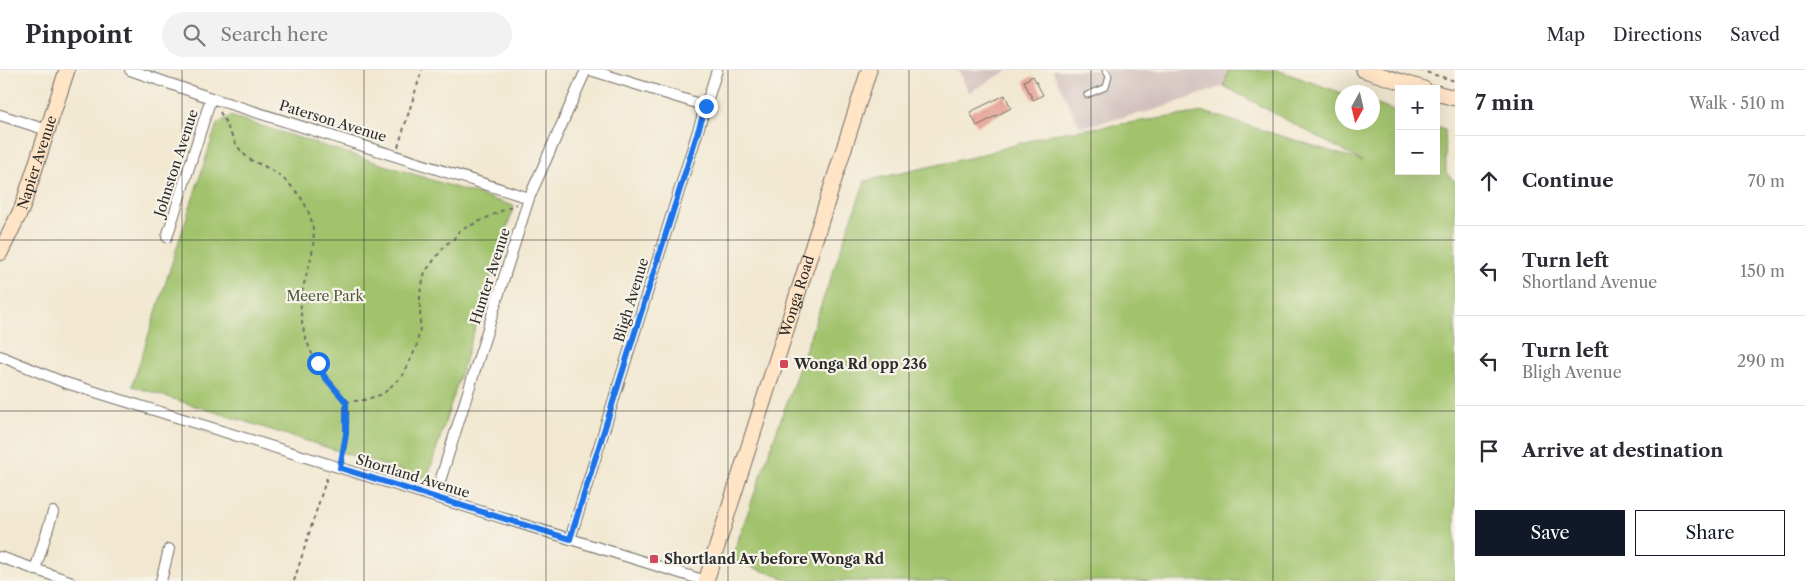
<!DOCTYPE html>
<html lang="en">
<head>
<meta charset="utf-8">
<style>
	:root { --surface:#fff; --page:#f2f2f3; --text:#2b2b33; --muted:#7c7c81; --line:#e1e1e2; --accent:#111827 }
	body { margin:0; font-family:"Libre Caslon Text",serif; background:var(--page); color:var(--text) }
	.controls { position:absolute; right:15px; top:15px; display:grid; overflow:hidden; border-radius:0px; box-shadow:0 5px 20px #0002 }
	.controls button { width:45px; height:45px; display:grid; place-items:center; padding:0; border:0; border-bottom:1px solid var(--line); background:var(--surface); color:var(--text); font:25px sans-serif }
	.compass { position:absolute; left:1335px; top:15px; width:45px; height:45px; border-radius:50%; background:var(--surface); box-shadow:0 5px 20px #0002; rotate:188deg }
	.stop { position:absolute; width:15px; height:15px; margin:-11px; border:4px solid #1a73e8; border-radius:50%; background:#fff }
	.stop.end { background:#1a73e8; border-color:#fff; box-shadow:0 1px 5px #0008 }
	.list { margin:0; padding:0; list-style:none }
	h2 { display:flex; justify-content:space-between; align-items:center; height:65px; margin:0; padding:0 20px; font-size:21px }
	h2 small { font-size:16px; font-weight:400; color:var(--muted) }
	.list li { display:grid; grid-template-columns:32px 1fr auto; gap:15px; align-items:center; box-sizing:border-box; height:90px; padding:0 20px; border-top:1px solid var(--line) }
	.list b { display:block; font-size:19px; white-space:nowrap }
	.list p { margin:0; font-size:16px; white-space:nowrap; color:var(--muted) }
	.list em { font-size:16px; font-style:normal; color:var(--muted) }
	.actions { display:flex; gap:10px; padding:15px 20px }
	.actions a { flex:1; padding:11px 0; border:1px solid var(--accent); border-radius:0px; text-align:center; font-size:18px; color:var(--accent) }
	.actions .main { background:var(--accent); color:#fff }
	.icon { flex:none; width:28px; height:28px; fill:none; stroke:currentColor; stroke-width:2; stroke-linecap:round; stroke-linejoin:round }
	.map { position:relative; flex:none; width:1455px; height:511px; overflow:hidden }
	header { display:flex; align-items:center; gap:30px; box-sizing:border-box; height:70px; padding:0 25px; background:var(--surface); border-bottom:1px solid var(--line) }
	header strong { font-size:24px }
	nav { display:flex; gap:28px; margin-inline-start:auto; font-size:18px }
	.search { width:350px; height:45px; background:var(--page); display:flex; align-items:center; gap:12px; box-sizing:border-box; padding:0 18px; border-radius:28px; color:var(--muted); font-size:19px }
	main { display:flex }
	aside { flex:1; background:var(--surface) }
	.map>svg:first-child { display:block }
	.industrial { fill:#d1bfbd }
	.green { fill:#a1c36c; stroke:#66774c }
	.building { fill:#e5a195 }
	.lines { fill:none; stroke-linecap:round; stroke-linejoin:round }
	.lane-casing { stroke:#716d65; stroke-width:7 }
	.street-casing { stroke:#716d65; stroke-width:12 }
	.secondary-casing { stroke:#716d65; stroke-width:17 }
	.path { stroke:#716d65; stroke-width:2; stroke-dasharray:4 4; stroke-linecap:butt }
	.lane { stroke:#fff; stroke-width:5 }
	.street { stroke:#fff; stroke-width:10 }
	.secondary { stroke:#ffe4c6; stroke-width:15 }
	.route { stroke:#1a73e8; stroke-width:6 }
	.grid { fill:none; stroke:#2b2b2b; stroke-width:1; stroke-opacity:0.55 }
	.poi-dot { fill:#d1495b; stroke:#f7f3e8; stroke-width:2 }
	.labels { text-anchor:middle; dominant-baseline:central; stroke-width:4.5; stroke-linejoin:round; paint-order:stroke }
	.street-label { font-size:14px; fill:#2b2b2b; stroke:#f7f3e8 }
	.park-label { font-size:14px; fill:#4e593e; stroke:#f7f3e8 }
	.poi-label { font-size:14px; font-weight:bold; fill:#2b2b2b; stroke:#f7f3e8; text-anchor:start }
</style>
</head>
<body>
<header>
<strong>Pinpoint</strong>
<div class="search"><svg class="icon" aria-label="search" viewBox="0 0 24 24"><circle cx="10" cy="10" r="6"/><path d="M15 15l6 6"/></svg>Search here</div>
<nav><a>Map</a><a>Directions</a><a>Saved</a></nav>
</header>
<main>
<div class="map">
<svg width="1455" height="511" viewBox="0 0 1455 511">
	<rect width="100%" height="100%" fill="#f7f3e8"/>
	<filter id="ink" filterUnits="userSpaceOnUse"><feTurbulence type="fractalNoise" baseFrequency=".02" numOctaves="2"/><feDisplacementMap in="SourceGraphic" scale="10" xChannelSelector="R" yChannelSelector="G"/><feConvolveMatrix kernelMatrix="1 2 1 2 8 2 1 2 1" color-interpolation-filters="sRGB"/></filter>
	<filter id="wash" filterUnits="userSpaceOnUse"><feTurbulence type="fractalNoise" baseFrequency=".0096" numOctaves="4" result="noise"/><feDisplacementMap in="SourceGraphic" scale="20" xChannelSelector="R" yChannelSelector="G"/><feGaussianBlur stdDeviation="1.12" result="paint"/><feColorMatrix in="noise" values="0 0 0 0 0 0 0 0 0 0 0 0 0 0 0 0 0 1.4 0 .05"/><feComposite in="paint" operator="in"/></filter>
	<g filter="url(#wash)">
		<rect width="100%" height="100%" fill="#f2e8d1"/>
		<g class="industrial">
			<polygon points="958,0 1009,0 969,22"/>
			<polygon points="1052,0 1229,0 1224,16 1155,40 1080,57"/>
		</g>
		<g class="green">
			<polygon points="1229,0 1277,0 1342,23 1342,52 1372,52 1373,33 1399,43 1399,101 1436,101 1436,57 1445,60 1446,103 1455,111 1455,511 792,511 731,490 865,111 973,87 1052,64 1204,42 1362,91 1224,16"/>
			<polygon points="230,46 514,136 427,409 132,316 217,54"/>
		</g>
		<g id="blocks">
			<g class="building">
				<polygon points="1033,6 1043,25 1033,30 1024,11"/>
				<polygon points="1005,25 1011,38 977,56 970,42"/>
			</g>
		</g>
	</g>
	<g filter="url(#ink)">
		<use href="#blocks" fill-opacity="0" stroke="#716d65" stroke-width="1"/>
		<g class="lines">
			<defs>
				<polyline id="lane" points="1087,25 1106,17 1109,6 1105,0"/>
				<g id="street">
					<polyline points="130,0 211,28 529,128"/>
					<polyline points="590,0 706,36"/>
					<polyline points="0,45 47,60"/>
					<polyline points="167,167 211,28"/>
					<polyline points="0,286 63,312 706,511"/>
					<polyline points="435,427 529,128 586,0"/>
					<polyline points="570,469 717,0"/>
					<polyline points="0,487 69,511"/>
					<polyline points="35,500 53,442"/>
					<polyline points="161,511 169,479"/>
				</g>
				<g id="secondary">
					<polyline points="1364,0 1424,19"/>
					<polyline points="1436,23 1455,28"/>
					<path id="s1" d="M0 183 22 138 67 0"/>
					<path id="s2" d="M706 511 869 0"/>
				</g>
			</defs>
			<use href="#lane" class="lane-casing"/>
			<use href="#street" class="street-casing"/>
			<use href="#secondary" class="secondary-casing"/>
			<g class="path">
				<polyline points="1419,0 1455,11"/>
				<path d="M220 42C229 57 233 75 247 87 252 92 258 93 264 96 279 104 294 116 303 131 331 180 294 204 302 252 305 271 315 293 326 308 331 316 341 323 345 331 352 344 344 374 342 388"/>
				<polyline points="398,77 422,0"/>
				<polyline points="346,332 364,330 383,324 403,305 416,278 420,258 420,223 425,202 446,174 453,170 459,161 516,134"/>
				<polyline points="294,511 328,404"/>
			</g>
			<use href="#lane" class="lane"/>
			<use href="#street" class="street"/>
			<use href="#secondary" class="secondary"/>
		</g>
	</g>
	<g class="lines" filter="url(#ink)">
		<polyline class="route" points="318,293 324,306 346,332 346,364 340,398 570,469 706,36"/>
	</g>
	<path class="grid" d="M182 0V511M364 0V511M546 0V511M728 0V511M909 0V511M1091 0V511M1273 0V511M0 170H1455M0 341H1455"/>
	<g class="poi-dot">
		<rect x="779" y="289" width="10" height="10" rx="2.5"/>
		<rect x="649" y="484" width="10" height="10" rx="2.5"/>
	</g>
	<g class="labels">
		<g class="street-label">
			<text transform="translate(333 51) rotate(17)">Paterson Avenue</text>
			<text stroke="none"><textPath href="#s1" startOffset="98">Napier Avenue</textPath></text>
			<text transform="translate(176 93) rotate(-72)">Johnston Avenue</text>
			<text transform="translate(490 206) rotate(-72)">Hunter Avenue</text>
			<text stroke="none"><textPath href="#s2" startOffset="299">Wonga Road</textPath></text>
			<text transform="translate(631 230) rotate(-73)">Bligh Avenue</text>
			<text transform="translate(413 406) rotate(17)">Shortland Avenue</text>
		</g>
		<g class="park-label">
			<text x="325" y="226">Meere Park</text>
		</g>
		<g class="poi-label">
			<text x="794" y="294">Wonga Rd opp 236</text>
			<text x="664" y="489">Shortland Av before Wonga Rd</text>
		</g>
	</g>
</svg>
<div class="controls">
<button>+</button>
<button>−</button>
</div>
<svg class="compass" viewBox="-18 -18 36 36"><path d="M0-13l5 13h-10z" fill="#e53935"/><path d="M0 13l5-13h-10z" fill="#7c7c81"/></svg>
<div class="stop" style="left:318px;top:293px"></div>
<div class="stop end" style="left:706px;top:36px"></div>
</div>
<aside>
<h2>7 min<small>Walk · 510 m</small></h2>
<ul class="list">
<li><svg class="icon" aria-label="ahead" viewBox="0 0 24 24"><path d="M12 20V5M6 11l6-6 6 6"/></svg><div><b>Continue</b></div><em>70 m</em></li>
<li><svg class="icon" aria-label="left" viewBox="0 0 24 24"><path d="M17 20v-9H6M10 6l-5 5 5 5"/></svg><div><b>Turn left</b><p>Shortland Avenue</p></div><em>150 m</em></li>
<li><svg class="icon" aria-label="left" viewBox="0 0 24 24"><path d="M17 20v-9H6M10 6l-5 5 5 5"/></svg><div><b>Turn left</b><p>Bligh Avenue</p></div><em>290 m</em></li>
<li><svg class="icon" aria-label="arrive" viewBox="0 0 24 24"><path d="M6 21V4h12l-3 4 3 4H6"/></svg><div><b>Arrive at destination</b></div></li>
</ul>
<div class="actions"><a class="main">Save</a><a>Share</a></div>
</aside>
</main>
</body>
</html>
